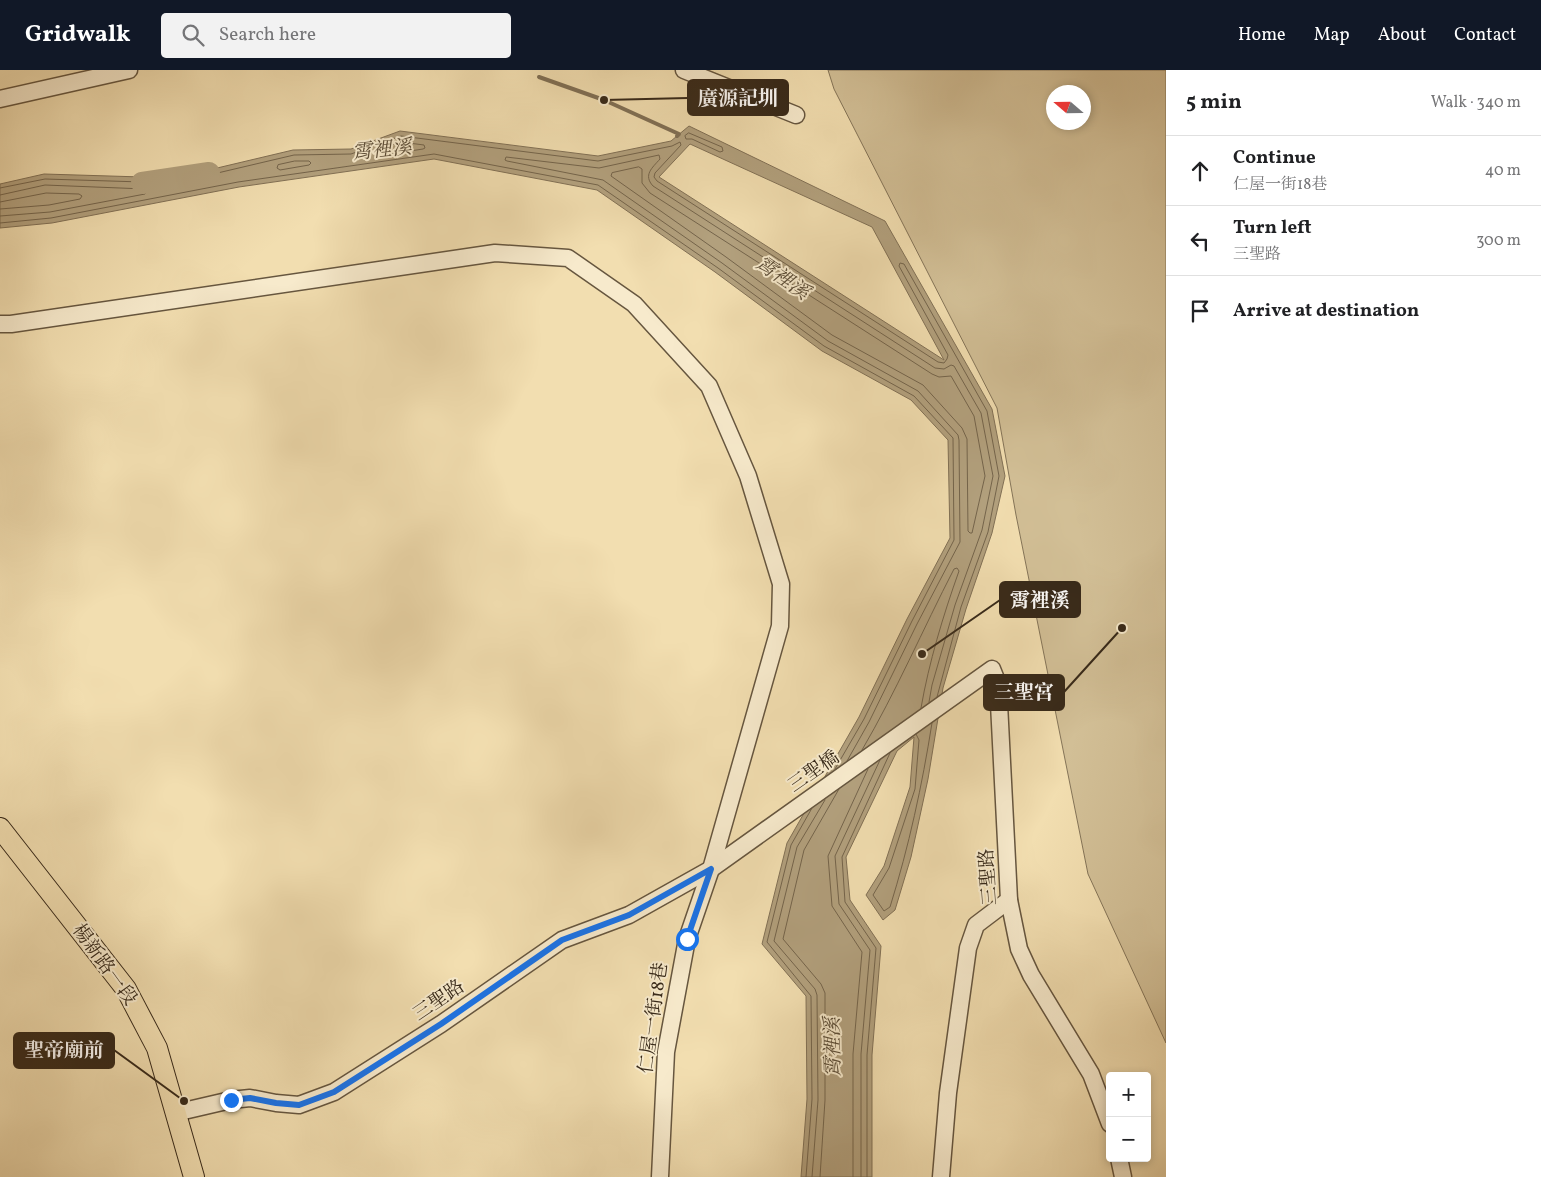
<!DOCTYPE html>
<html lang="en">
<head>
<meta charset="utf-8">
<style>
	:root { --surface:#fff; --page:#f2f2f2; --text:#202124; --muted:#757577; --line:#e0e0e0; --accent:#111827 }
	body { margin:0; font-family:Vollkorn,"Noto Serif TC",serif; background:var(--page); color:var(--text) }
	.controls { position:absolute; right:15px; bottom:15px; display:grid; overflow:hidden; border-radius:5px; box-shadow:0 2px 8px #0003 }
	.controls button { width:45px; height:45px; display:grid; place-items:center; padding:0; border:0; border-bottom:1px solid var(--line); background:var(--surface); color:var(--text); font:25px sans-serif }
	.compass { position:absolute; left:1046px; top:15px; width:45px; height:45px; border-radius:50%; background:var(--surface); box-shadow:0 2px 8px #0003; rotate:290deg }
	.stop { position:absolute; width:15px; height:15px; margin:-11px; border:4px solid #1a73e8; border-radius:50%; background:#fff }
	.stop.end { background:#1a73e8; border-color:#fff; box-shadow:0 1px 5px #0008 }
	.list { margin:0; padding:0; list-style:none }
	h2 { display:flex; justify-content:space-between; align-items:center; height:65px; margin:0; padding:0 20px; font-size:21px }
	h2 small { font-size:16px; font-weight:400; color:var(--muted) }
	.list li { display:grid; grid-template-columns:32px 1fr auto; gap:15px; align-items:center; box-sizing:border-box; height:70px; padding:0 20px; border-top:1px solid var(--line) }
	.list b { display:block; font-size:19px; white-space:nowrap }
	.list p { margin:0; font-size:16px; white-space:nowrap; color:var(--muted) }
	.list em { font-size:16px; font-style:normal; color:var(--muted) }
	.icon { flex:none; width:28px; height:28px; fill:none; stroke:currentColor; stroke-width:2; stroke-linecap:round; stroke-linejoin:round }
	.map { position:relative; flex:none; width:1166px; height:1107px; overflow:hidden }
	header { display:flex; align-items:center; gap:30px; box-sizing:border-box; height:70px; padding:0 25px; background:var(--accent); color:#fff }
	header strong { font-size:24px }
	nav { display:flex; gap:28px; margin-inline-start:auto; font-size:18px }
	.search { width:350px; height:45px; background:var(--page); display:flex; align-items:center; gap:12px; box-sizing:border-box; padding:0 18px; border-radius:5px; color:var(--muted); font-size:19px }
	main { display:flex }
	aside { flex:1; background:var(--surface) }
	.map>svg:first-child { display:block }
	.green { fill:#d2bf96; stroke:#847458; fill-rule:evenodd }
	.water { fill:#b2a07d; stroke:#817055; fill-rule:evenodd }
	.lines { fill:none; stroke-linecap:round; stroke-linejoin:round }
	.shore { stroke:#74644b; stroke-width:1 }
	.stream { stroke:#817055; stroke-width:4 }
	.river { stroke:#b2a07d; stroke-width:22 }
	.minor-casing { stroke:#66563f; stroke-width:19 }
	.major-casing { stroke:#372919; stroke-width:22 }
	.minor { stroke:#f7eacc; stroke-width:16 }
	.major { stroke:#f2deb0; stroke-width:20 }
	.route { stroke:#1a73e8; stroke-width:6 }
	.labels { text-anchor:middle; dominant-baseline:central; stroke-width:4; stroke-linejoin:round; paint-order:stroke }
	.street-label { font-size:19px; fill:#372919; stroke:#f7eacc }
	.water-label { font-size:20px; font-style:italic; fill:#5c4d37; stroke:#f7eacc }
	.leader { fill:none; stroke:#372919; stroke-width:2 }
	.callout-dot { fill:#372919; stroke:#f7eacc; stroke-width:2 }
	.callout { fill:#372919; stroke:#372919; stroke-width:2 }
	.callout-label { font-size:20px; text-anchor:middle; font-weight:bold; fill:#fff }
</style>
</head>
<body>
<header>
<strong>Gridwalk</strong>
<div class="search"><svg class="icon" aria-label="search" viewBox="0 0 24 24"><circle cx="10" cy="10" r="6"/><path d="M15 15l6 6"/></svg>Search here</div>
<nav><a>Home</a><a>Map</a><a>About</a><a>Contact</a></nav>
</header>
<main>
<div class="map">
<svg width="1166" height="1107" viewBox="0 0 1166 1107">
	<rect width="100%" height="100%" fill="#f2deb0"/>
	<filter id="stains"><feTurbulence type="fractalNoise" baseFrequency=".004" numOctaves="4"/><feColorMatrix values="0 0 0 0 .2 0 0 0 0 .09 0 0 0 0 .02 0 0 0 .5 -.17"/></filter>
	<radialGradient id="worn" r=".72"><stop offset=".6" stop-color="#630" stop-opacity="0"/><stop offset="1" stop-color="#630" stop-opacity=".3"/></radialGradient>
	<path class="green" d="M828 0H1166V973L1088 804 1016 445 997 338 834 19ZM1054 22H1084V52H1054Z"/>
	<path class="water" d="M689 56 885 151 992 339 1005 406 992 463 966 539 943 618 928 709 911 787 895 840 883 850 866 825 884 796 910 717 914 667 897 681 846 787 850 830 881 876 872 985V1107H801L807 1029 806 926 762 874 787 773 859 647 907 549 950 468 948 370 911 330 822 281 715 202 597 120 434 89 239 117 52 153 0 158V114L44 104 175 108 293 80 351 79 400 61 598 86 671 71ZM690 74 872 157 944 290 659 107Z"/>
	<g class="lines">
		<g class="shore">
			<polygon points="689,63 722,77 723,81 720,82 692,69 686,69 685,66"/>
			<polygon points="401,72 424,75 425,78 423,79 378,86 375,84 376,81"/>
			<polygon points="295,91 309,91 311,93 309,95 280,100 277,98 278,95"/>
			<polygon points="639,97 642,99 642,113 650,123 932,304 939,307 951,306 974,346 985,406 972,463 970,463 968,461 967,369 962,358 923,315 832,265 726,187 611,106 612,103"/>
			<polyline points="0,118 45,109 175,113 294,85 351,84 401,66 598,91 672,76 680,72 681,75 655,103 654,107 657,111 938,292 944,293 947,289 948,285 899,196 900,193 904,194 987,341 999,406 988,462 961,537 937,627"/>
			<polyline points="0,125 45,115 145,119 147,121 145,124 50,142 0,146"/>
			<polyline points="0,132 46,123 79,124 82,126 80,129 49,135 0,139"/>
			<polyline points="0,153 51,148 238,112 434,84 598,115 718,198 824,276 914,326 953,368 954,470 912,551 864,649 835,699"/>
			<path d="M916 664 919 670 915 719 889 798 873 825 884 841 890 837C909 776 922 716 932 653"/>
			<path d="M862 680C896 622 923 559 954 499L957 498 959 501C943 546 929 592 921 638"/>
			<path d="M847 691 869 652 917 554 960 472 959 370 958 365 918 321 828 271 722 193 603 110 507 91 505 90 506 87 599 98 659 85 660 89C652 98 643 105 653 116L935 298 944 299 951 295 954 296 981 343 993 406 982 460 955 535 932 615 929 632"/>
			<polyline points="806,1107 812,1029 811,926 767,872 791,775 812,738"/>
			<polyline points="812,1107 818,1030 817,925 815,919 774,871 797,777 825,730"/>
			<polyline points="820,1107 825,1030 825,923 821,914 783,869 804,780 839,719"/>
			<polyline points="853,1107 853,984 862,882 832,836 828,786 868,699"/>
			<polyline points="861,1107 861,984 870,880 839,834 835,786 880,690"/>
			<polyline points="867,1107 867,985 876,878 845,832 842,787 890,683"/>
		</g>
		<polyline class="stream" points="539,7 604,30 679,64 677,66"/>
		<polyline class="river" points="142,113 209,103"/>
		<defs>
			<g id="minor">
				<polyline points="684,0 796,45"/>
				<polyline points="0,29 129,0"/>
				<polyline points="0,254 11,254 495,183 568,188 634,234 709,316 748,406 781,514 780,556 711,799 687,869 666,982 660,1107"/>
				<polyline points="175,1043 231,1030 250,1028 276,1033 299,1035 334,1022 441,954 562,870 629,845 711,799 992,599 998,614 1009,830 1019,879 1031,905 1091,1004 1110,1054"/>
				<polyline points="1119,1088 1123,1107"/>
				<polyline points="941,1107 948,1023 968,878 976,855 1009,830"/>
			</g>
			<polyline id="major" points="0,758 126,919 157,978 194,1107"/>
		</defs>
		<use href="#minor" class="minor-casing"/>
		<use href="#major" class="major-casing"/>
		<use href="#minor" class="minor"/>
		<use href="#major" class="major"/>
	</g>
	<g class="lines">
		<polyline class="route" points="231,1030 250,1028 276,1033 299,1035 334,1022 441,954 562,870 629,845 711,799 687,869"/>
	</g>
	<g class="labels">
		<g class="street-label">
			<text transform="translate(814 702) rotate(-35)">三聖橋</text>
			<text transform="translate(989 807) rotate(-94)">三聖路</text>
			<text transform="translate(104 895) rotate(54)">楊新路一段</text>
			<text transform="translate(439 931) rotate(-34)">三聖路</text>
			<text transform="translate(654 948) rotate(-82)">仁屋一街18巷</text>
		</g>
		<g class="water-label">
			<text transform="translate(382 81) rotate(-6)">霄裡溪</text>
			<text transform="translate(782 209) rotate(35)">霄裡溪</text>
			<text transform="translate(834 977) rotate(-91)">霄裡溪</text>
		</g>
	</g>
	<path class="leader" d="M604 30L688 28M922 584L1000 530M1122 558L1064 622M184 1031L114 980"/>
	<g class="callout-dot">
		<circle cx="604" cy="30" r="5"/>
		<circle cx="922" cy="584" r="5"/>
		<circle cx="1122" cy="558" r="5"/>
		<circle cx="184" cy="1031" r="5"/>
	</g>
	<g class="callout">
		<rect x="688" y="10" width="100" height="35" rx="5"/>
		<rect x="1000" y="512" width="80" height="35" rx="5"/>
		<rect x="984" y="605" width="80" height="35" rx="5"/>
		<rect x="14" y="963" width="100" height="35" rx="5"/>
	</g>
	<g class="callout-label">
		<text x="738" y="35">廣源記圳</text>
		<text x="1040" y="537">霄裡溪</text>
		<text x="1024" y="629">三聖宮</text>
		<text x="64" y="987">聖帝廟前</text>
	</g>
	<rect width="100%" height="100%" filter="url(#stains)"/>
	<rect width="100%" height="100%" fill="url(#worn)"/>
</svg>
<div class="controls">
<button>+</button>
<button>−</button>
</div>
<svg class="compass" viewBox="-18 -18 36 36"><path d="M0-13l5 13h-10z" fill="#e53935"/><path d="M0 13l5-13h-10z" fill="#757577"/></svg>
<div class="stop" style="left:687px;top:869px"></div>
<div class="stop end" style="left:231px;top:1030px"></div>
</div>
<aside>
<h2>5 min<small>Walk · 340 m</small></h2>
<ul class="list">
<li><svg class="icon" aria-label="ahead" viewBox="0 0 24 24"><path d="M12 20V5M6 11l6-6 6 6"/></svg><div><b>Continue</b><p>仁屋一街18巷</p></div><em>40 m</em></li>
<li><svg class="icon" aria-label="left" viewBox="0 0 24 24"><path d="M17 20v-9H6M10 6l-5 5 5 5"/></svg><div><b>Turn left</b><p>三聖路</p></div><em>300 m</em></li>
<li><svg class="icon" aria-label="arrive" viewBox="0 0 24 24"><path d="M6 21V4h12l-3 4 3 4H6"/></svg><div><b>Arrive at destination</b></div></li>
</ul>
</aside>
</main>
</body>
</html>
